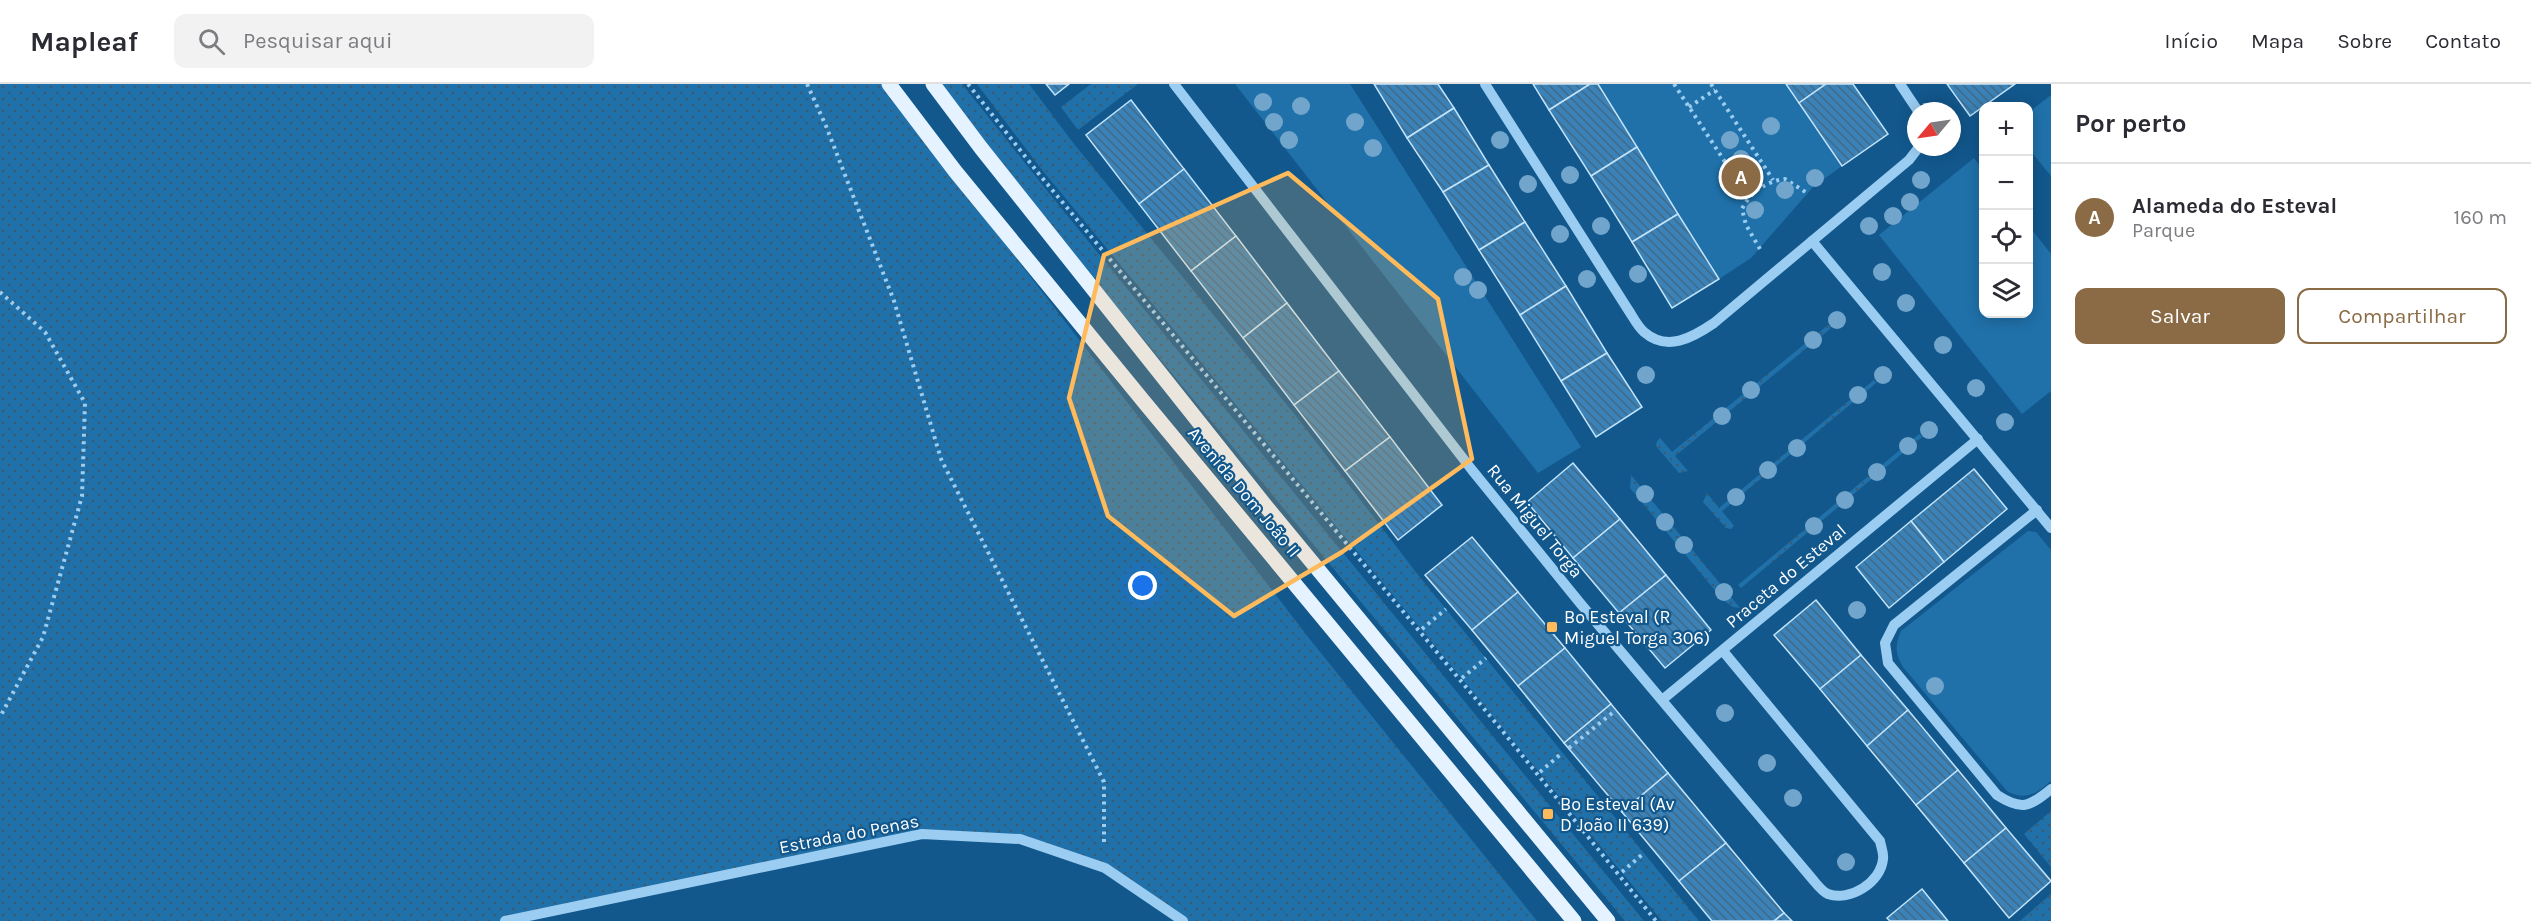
<!DOCTYPE html>
<html lang="pt">
<head>
<meta charset="utf-8">
<style>
	:root { --surface:#fff; --page:#f2f2f3; --text:#2b2b33; --muted:#7c7c81; --line:#e1e1e2; --accent:#8a6b45 }
	body { margin:0; font-family:Karla,sans-serif; background:var(--page); color:var(--text) }
	.controls { position:absolute; right:18px; top:18px; display:grid; overflow:hidden; border-radius:12px; box-shadow:0 3px 15px #0003 }
	.controls button { width:54px; height:54px; display:grid; place-items:center; padding:0; border:0; border-bottom:2px solid var(--line); background:var(--surface); color:var(--text); font:30px sans-serif }
	.compass { position:absolute; left:1907px; top:18px; width:54px; height:54px; border-radius:50%; background:var(--surface); box-shadow:0 3px 15px #0003; rotate:241deg }
	.you { position:absolute; left:1143px; top:502px; width:21px; height:21px; margin:-15px; border:4px solid #fff; border-radius:50%; background:#1a73e8; box-shadow:0 0 0 9px #1a73e833 }
	.badge { display:grid; place-items:center; width:39px; height:39px; border-radius:50%; background:var(--accent); color:#fff; font-size:20px; font-weight:700 }
	.pin { position:absolute; translate:-50% -50%; border:3px solid #fff; box-shadow:0 2px 6px #0006 }
	.list { margin:0; padding:0; list-style:none }
	h2 { display:flex; justify-content:space-between; align-items:center; height:78px; margin:0; padding:0 24px; font-size:26px }
	h2 small { font-size:20px; font-weight:400; color:var(--muted) }
	.list li { display:grid; grid-template-columns:39px 1fr auto; gap:18px; align-items:center; box-sizing:border-box; height:108px; padding:0 24px; border-top:2px solid var(--line) }
	.list b { display:block; font-size:22px; white-space:nowrap }
	.list p { margin:0; font-size:20px; white-space:nowrap; color:var(--muted) }
	.list em { font-size:20px; font-style:normal; color:var(--muted) }
	.actions { display:flex; gap:12px; padding:18px 24px }
	.actions a { flex:1; padding:14px 0; border:2px solid var(--accent); border-radius:12px; text-align:center; font-size:21px; color:var(--accent) }
	.actions .main { background:var(--accent); color:#fff }
	.icon { flex:none; width:33px; height:33px; fill:none; stroke:currentColor; stroke-width:2; stroke-linecap:round; stroke-linejoin:round }
	.map { position:relative; flex:none; width:2051px; height:837px; overflow:hidden }
	header { display:flex; align-items:center; gap:36px; box-sizing:border-box; height:84px; padding:0 30px; background:var(--surface); border-bottom:2px solid var(--line) }
	header strong { font-size:28px }
	nav { display:flex; gap:33px; margin-inline-start:auto; font-size:21px }
	.search { width:420px; height:54px; background:var(--page); display:flex; align-items:center; gap:15px; box-sizing:border-box; padding:0 21px; border-radius:12px; color:var(--muted); font-size:22px }
	main { display:flex }
	aside { flex:1; background:var(--surface) }
	.map>svg:first-child { display:block }
	.grass { fill:url(#grass-dots) }
	.park { fill:#2071aa }
	.building { fill:url(#building-back-hatch); stroke:#c1e4fd; stroke-width:1.5 }
	.lines { fill:none; stroke-linecap:round; stroke-linejoin:round }
	.path { stroke:#9acdf1; stroke-width:4; stroke-dasharray:3 4.5; stroke-linecap:butt }
	.minor { stroke:#9acdf1; stroke-width:10 }
	.major { stroke:#e5f2ff; stroke-width:15 }
	.tree { fill:#72a5cb }
	.marked { fill:#ffba5b; fill-opacity:0.2; stroke:#ffba5b; stroke-width:4.5; stroke-linejoin:round }
	.poi-dot { fill:#ffba5b; stroke:#12588d; stroke-width:2 }
	.labels { text-anchor:middle; dominant-baseline:central; stroke-width:4.5; stroke-linejoin:round; paint-order:stroke }
	.street-label { font-size:18px; fill:#fff; stroke:#12588d }
	.poi-label { font-size:18px; fill:#fff; stroke:#12588d; text-anchor:start }
</style>
</head>
<body>
<header>
<strong>Mapleaf</strong>
<div class="search"><svg class="icon" aria-label="search" viewBox="0 0 24 24"><circle cx="10" cy="10" r="6"/><path d="M15 15l6 6"/></svg>Pesquisar aqui</div>
<nav><a>Início</a><a>Mapa</a><a>Sobre</a><a>Contato</a></nav>
</header>
<main>
<div class="map">
<svg width="2051" height="837" viewBox="0 0 2051 837">
	<defs>
		<pattern id="grass-dots" width="8" height="8" patternUnits="userSpaceOnUse" patternTransform="scale(1.5)"><rect width="8" height="8" fill="#2071aa"/><path d="M2 2h.1M6 6h.1" fill="none" stroke="#3a5b72" stroke-width="1.8" stroke-linecap="round"/></pattern>
		<pattern id="building-back-hatch" width="6" height="6" patternUnits="userSpaceOnUse" patternTransform="scale(1.5)"><rect width="6" height="6" fill="#3a82b7"/><path d="M-1 5l2 2M0 0l6 6M5-1l2 2" fill="none" stroke="#426a87"/></pattern>
	</defs>
	<rect width="100%" height="100%" fill="#12588d"/>
	<g class="grass">
		<polygon points="0,0 882,0 1312,558 1537,837 1183,837 1105,784 1020,755 922,750 505,837 0,837"/>
		<polygon points="940,0 962,0 1044,103 1644,837 1625,837 1036,125"/>
		<polygon points="977,0 1029,0 1074,60 1296,332 1415,487 1699,837 1662,837 1039,82"/>
		<polygon points="1091,0 1138,0 1078,46 1061,23"/>
		<polygon points="1828,241 1831,244 1675,372 1688,387 1679,389 1656,362 1657,357 1660,354 1672,368"/>
		<polygon points="1874,296 1876,299 1722,427 1734,442 1731,445 1726,444 1703,418 1707,409 1719,424"/>
		<polygon points="1919,350 1922,353 1741,504 1738,501"/>
		<polygon points="1631,391 1740,524 1733,523 1723,516 1630,404"/>
		<polygon points="2051,727 2051,783 2024,750"/>
		<polygon points="2051,810 2051,837 2020,837"/>
	</g>
	<g class="park">
		<polygon points="1235,0 1350,0 1581,363 1538,389"/>
		<polygon points="1598,0 1786,0 1842,82 1813,103 1751,174 1719,195"/>
		<polygon points="2051,11 2051,92 2029,65 2028,29"/>
		<polygon points="1974,74 1983,86 1984,230 2028,230 2029,142 2051,170 2051,307 2022,330 1879,151"/>
		<path d="M2028 447 2036 448 2051 466V697C2036 710 2025 717 2007 707L1903 583C1895 570 1895 561 1901 547Z"/>
	</g>
	<g class="building">
		<polygon points="1046,0 1069,0 1055,11"/>
		<polygon points="1374,0 1438,0 1454,24 1407,54"/>
		<polygon points="1533,0 1590,0 1549,26"/>
		<polygon points="1590,0 1598,0 1637,63 1591,92 1549,26"/>
		<polygon points="1786,0 1826,0 1799,19"/>
		<polygon points="1826,0 1853,0 1888,50 1842,82 1799,19"/>
		<polygon points="1947,0 2015,0 1970,32"/>
		<polygon points="1131,16 1184,85 1139,120 1086,51"/>
		<polygon points="1454,24 1489,81 1443,108 1407,54"/>
		<polygon points="1637,63 1678,130 1632,158 1591,92"/>
		<polygon points="1489,81 1525,138 1479,166 1443,108"/>
		<polygon points="1184,85 1236,152 1191,187 1139,120"/>
		<polygon points="1678,130 1719,195 1672,224 1632,158"/>
		<polygon points="1525,138 1566,202 1520,231 1479,166"/>
		<polygon points="1236,152 1287,219 1243,254 1191,187"/>
		<polygon points="1566,202 1607,269 1561,297 1520,231"/>
		<polygon points="1287,219 1339,287 1294,321 1243,254"/>
		<polygon points="1607,269 1642,323 1596,353 1561,297"/>
		<polygon points="1339,287 1390,353 1345,387 1294,321"/>
		<polygon points="1390,353 1442,421 1398,456 1345,387"/>
		<polygon points="1573,379 1620,435 1573,474 1527,418"/>
		<polygon points="1974,385 2007,425 1944,478 1911,437"/>
		<polygon points="1620,435 1666,491 1619,529 1573,474"/>
		<polygon points="1911,437 1944,478 1889,524 1856,483"/>
		<polygon points="1472,453 1518,508 1472,546 1425,491"/>
		<polygon points="1666,491 1711,546 1665,584 1619,529"/>
		<polygon points="1518,508 1565,564 1518,602 1472,546"/>
		<polygon points="1816,516 1861,571 1820,605 1774,551"/>
		<polygon points="1565,564 1611,620 1564,659 1518,602"/>
		<polygon points="1861,571 1908,626 1867,662 1820,605"/>
		<polygon points="1611,620 1668,689 1622,728 1564,659"/>
		<polygon points="1908,626 1958,686 1916,721 1867,662"/>
		<polygon points="1958,686 2006,744 1964,779 1916,721"/>
		<polygon points="1668,689 1726,759 1679,797 1622,728"/>
		<polygon points="2006,744 2051,797 2009,834 1964,779"/>
		<polygon points="1726,759 1784,829 1774,837 1712,837 1679,797"/>
		<polygon points="1922,805 1948,837 1890,837 1887,834"/>
		<polygon points="1784,829 1792,837 1774,837"/>
	</g>
	<g class="lines">
		<g class="path">
			<polyline points="807,0 826,42 894,217 941,375 1104,698 1104,762"/>
			<polyline points="968,0 1039,90 1500,644 1656,837"/>
			<polyline points="1674,0 1748,113"/>
			<polyline points="1711,0 1773,96"/>
			<polyline points="1689,23 1715,6"/>
			<path d="M1760 165 1746 141 1742 125C1750 108 1767 97 1785 95L1807 109"/>
			<polyline points="0,208 45,248 85,319 82,412 43,553 0,633"/>
			<polyline points="1422,545 1446,525"/>
			<polyline points="1462,594 1486,574"/>
			<polyline points="1569,664 1616,626"/>
			<polyline points="1540,688 1562,669"/>
			<polyline points="1622,788 1644,769"/>
		</g>
		<g class="minor">
			<path d="M1174 0 1472 386 1580 519 1814 797C1818 802 1823 808 1828 810 1850 818 1881 798 1883 775 1884 769 1881 763 1880 757L1723 567"/>
			<path d="M1485 0 1627 224C1632 231 1637 242 1644 248 1667 268 1692 254 1714 239L1909 76 1919 63"/>
			<polyline points="1900,0 1918,27"/>
			<polyline points="1812,157 2051,444"/>
			<path d="M2037 426 1894 541 1885 559 1888 579 1997 711C2022 727 2029 723 2051 705"/>
			<polyline points="1662,616 1978,355"/>
			<polyline points="505,837 922,750 1020,755 1105,784 1183,837"/>
		</g>
		<g class="major">
			<polyline points="889,0 955,87 1145,319 1574,837"/>
			<polyline points="933,0 981,64 1264,420 1608,837"/>
		</g>
	</g>
	<g class="tree">
		<circle cx="1263" cy="18" r="9"/>
		<circle cx="1301" cy="22" r="9"/>
		<circle cx="1274" cy="38" r="9"/>
		<circle cx="1355" cy="38" r="9"/>
		<circle cx="1771" cy="42" r="9"/>
		<circle cx="1289" cy="56" r="9"/>
		<circle cx="1500" cy="56" r="9"/>
		<circle cx="1730" cy="56" r="9"/>
		<circle cx="1373" cy="64" r="9"/>
		<circle cx="1741" cy="75" r="9"/>
		<circle cx="1570" cy="91" r="9"/>
		<circle cx="1815" cy="94" r="9"/>
		<circle cx="1921" cy="96" r="9"/>
		<circle cx="1528" cy="100" r="9"/>
		<circle cx="1785" cy="106" r="9"/>
		<circle cx="1910" cy="118" r="9"/>
		<circle cx="1755" cy="126" r="9"/>
		<circle cx="1893" cy="132" r="9"/>
		<circle cx="1601" cy="142" r="9"/>
		<circle cx="1869" cy="142" r="9"/>
		<circle cx="1560" cy="150" r="9"/>
		<circle cx="1882" cy="188" r="9"/>
		<circle cx="1638" cy="190" r="9"/>
		<circle cx="1463" cy="193" r="9"/>
		<circle cx="1587" cy="195" r="9"/>
		<circle cx="1478" cy="206" r="9"/>
		<circle cx="1906" cy="219" r="9"/>
		<circle cx="1837" cy="236" r="9"/>
		<circle cx="1813" cy="256" r="9"/>
		<circle cx="1943" cy="261" r="9"/>
		<circle cx="1646" cy="291" r="9"/>
		<circle cx="1883" cy="291" r="9"/>
		<circle cx="1976" cy="304" r="9"/>
		<circle cx="1751" cy="306" r="9"/>
		<circle cx="1858" cy="311" r="9"/>
		<circle cx="1722" cy="332" r="9"/>
		<circle cx="2005" cy="338" r="9"/>
		<circle cx="1929" cy="346" r="9"/>
		<circle cx="1908" cy="362" r="9"/>
		<circle cx="1797" cy="364" r="9"/>
		<circle cx="1768" cy="386" r="9"/>
		<circle cx="1877" cy="388" r="9"/>
		<circle cx="1645" cy="410" r="9"/>
		<circle cx="1736" cy="413" r="9"/>
		<circle cx="1845" cy="416" r="9"/>
		<circle cx="1665" cy="438" r="9"/>
		<circle cx="1814" cy="442" r="9"/>
		<circle cx="1684" cy="461" r="9"/>
		<circle cx="1724" cy="508" r="9"/>
		<circle cx="1857" cy="526" r="9"/>
		<circle cx="1935" cy="602" r="9"/>
		<circle cx="1725" cy="629" r="9"/>
		<circle cx="1767" cy="679" r="9"/>
		<circle cx="1793" cy="714" r="9"/>
		<circle cx="1846" cy="778" r="9"/>
	</g>
	<path class="marked" d="M1288 89 1438 215 1472 375 1342 468 1234 532 1108 432 1069 314 1104 171Z"/>
	<g class="poi-dot">
		<rect x="1546" y="537" width="12" height="12" rx="3"/>
		<rect x="1542" y="724" width="12" height="12" rx="3"/>
	</g>
	<g class="labels">
		<g class="street-label">
			<text transform="translate(1244 408) rotate(50)">Avenida Dom João II</text>
			<text transform="translate(1535 437) rotate(51)">Rua Miguel Torga</text>
			<text transform="translate(1786 492) rotate(-40)">Praceta do Esteval</text>
			<text transform="translate(849 750) rotate(-11)">Estrada do Penas</text>
		</g>
		<g class="poi-label">
			<text x="1564" y="533">Bº Esteval (R<tspan x="1564" dy="21">Miguel Torga 306)</tspan></text>
			<text x="1560" y="720">Bº Esteval (Av<tspan x="1560" dy="21">D João II 639)</tspan></text>
		</g>
	</g>
</svg>
<div class="controls">
<button>+</button>
<button>−</button>
<button><svg class="icon" aria-label="locate" viewBox="0 0 24 24"><circle cx="12" cy="12" r="6"/><path d="M12 2v4M12 18v4M2 12h4M18 12h4"/></svg></button>
<button><svg class="icon" aria-label="layers" viewBox="0 0 24 24"><path d="M12 4l9 5-9 5-9-5zM3 14l9 5 9-5"/></svg></button>
</div>
<svg class="compass" viewBox="-18 -18 36 36"><path d="M0-13l5 13h-10z" fill="#e53935"/><path d="M0 13l5-13h-10z" fill="#7c7c81"/></svg>
<div class="you"></div>
<div class="pin badge" style="left:1741px;top:93px">A</div>
</div>
<aside>
<h2>Por perto<small></small></h2>
<ul class="list">
<li><span class="badge">A</span><div><b>Alameda do Esteval</b><p>Parque</p></div><em>160 m</em></li>
</ul>
<div class="actions"><a class="main">Salvar</a><a>Compartilhar</a></div>
</aside>
</main>
</body>
</html>
